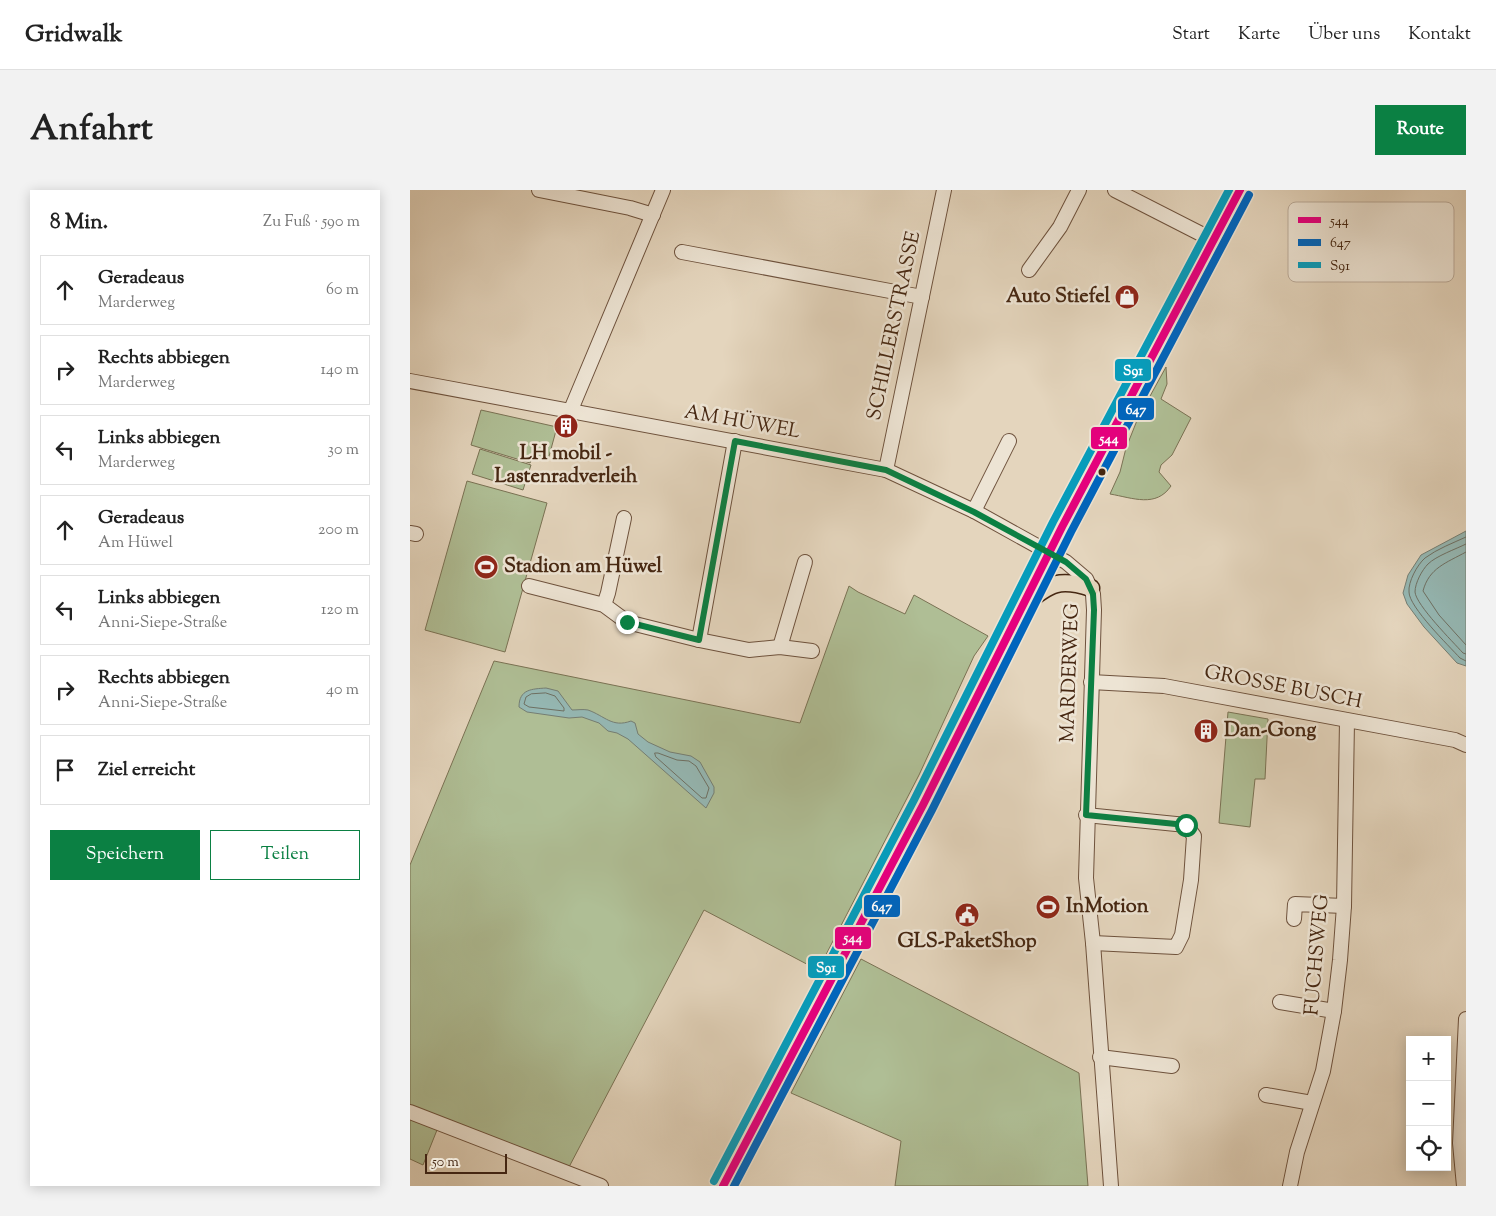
<!DOCTYPE html>
<html lang="de">
<head>
<meta charset="utf-8">
<style>
	:root { --surface:#fff; --page:#f2f2f2; --text:#222; --muted:#767676; --line:#e0e0e0; --accent:#0b8043 }
	body { margin:0; font-family:"Sorts Mill Goudy",serif; background:var(--page); color:var(--text) }
	.controls { position:absolute; right:15px; bottom:15px; display:grid; overflow:hidden; border-radius:0px; box-shadow:0 2px 12px #0003 }
	.controls button { width:45px; height:45px; display:grid; place-items:center; padding:0; border:0; border-bottom:1px solid var(--line); background:var(--surface); color:var(--text); font:25px sans-serif }
	.scale { position:absolute; left:15px; bottom:12px; width:82px; box-sizing:border-box; padding-left:5px; border:2px solid #462712; border-top:0; font-size:14px; line-height:18px; white-space:nowrap; color:#462712; -webkit-text-stroke:4px #ede4d4; paint-order:stroke }
	.stop { position:absolute; width:15px; height:15px; margin:-11px; border:4px solid #0b8043; border-radius:50%; background:#fff }
	.stop.end { background:#0b8043; border-color:#fff; box-shadow:0 1px 5px #0008 }
	.list { margin:0; padding:0; list-style:none }
	h2 { display:flex; justify-content:space-between; align-items:center; height:65px; margin:0; padding:0 20px; font-size:21px }
	h2 small { font-size:16px; font-weight:400; color:var(--muted) }
	.list li { display:grid; grid-template-columns:32px 1fr auto; gap:15px; align-items:center; box-sizing:border-box; height:70px; margin:0 10px 10px; padding:0 10px; border:1px solid var(--line); border-radius:0px }
	.list b { display:block; font-size:19px; white-space:nowrap }
	.list p { margin:0; font-size:16px; white-space:nowrap; color:var(--muted) }
	.list em { font-size:16px; font-style:normal; color:var(--muted) }
	.actions { display:flex; gap:10px; padding:15px 20px }
	.actions a { flex:1; padding:11px 0; border:1px solid var(--accent); border-radius:0px; text-align:center; font-size:18px; color:var(--accent) }
	.actions .main { background:var(--accent); color:#fff }
	.icon { flex:none; width:28px; height:28px; fill:none; stroke:currentColor; stroke-width:2; stroke-linecap:round; stroke-linejoin:round }
	.map { position:relative; flex:none; width:1056px; height:996px; overflow:hidden; border-radius:0px }
	header { display:flex; align-items:center; gap:30px; box-sizing:border-box; height:70px; padding:0 25px; background:var(--surface); border-bottom:1px solid var(--line) }
	header strong { font-size:24px }
	nav { display:flex; gap:28px; margin-inline-start:auto; font-size:18px }
	.intro { display:flex; align-items:center; justify-content:space-between; box-sizing:border-box; height:120px; padding:0 30px }
	h1 { margin:0; font-size:35px }
	.button { padding:12px 22px; border-radius:0px; background:var(--accent); color:#fff; font-size:18px; font-weight:700 }
	main { display:flex; gap:30px; padding:0 30px }
	aside { flex:1; background:var(--surface); border-radius:0px; box-shadow:0 2px 12px #0003 }
	.map>svg:first-child { display:block }
	.green { fill:#afbe95; stroke:#7a7254 }
	.water { fill:#95b8b4; stroke:#757e73 }
	.lines { fill:none; stroke-linecap:round; stroke-linejoin:round }
	.shore { stroke:#6e7063; stroke-width:1 }
	.minor-casing { stroke:#6e523d; stroke-width:16 }
	.major-casing { stroke:#462712; stroke-width:19 }
	.minor { stroke:#ede4d4; stroke-width:14 }
	.major { stroke:#e4d5bd; stroke-width:16 }
	.bus-1-casing { stroke:#ede4d4; stroke-width:11 }
	.bus-2-casing { stroke:#ede4d4; stroke-width:11 }
	.bus-3-casing { stroke:#ede4d4; stroke-width:11 }
	.bus-1 { stroke:#e5007d; stroke-width:8 }
	.bus-2 { stroke:#0065bd; stroke-width:8 }
	.bus-3 { stroke:#079cbb; stroke-width:8 }
	.route { stroke:#0b8043; stroke-width:6 }
	.bus-dot { fill:#462712; stroke:#ede4d4; stroke-width:2 }
	.labels { text-anchor:middle; dominant-baseline:central; stroke-width:5; stroke-linejoin:round; paint-order:stroke }
	.poi-label { font-size:20px; font-weight:bold; fill:#462712; stroke:#ede4d4; text-anchor:start }
	.street-label { font-size:20px; fill:#462712; stroke:#ede4d4 }
	.key { fill:#ede4d4; stroke:#bbab9a; stroke-width:1 }
	.key-label { font-size:14px; fill:#462712 }
	.line-badge { stroke:#ede4d4; stroke-width:2 }
	.badge-label { font-size:14px; text-anchor:middle; font-weight:bold; fill:#fff }
</style>
</head>
<body>
<header>
<strong>Gridwalk</strong>
<nav><a>Start</a><a>Karte</a><a>Über uns</a><a>Kontakt</a></nav>
</header>
<div class="intro"><h1>Anfahrt</h1><a class="button">Route</a></div>
<main>
<aside>
<h2>8 Min.<small>Zu Fuß · 590 m</small></h2>
<ul class="list">
<li><svg class="icon" aria-label="ahead" viewBox="0 0 24 24"><path d="M12 20V5M6 11l6-6 6 6"/></svg><div><b>Geradeaus</b><p>Marderweg</p></div><em>60 m</em></li>
<li><svg class="icon" aria-label="right" viewBox="0 0 24 24"><path d="M7 20v-9h11M14 6l5 5-5 5"/></svg><div><b>Rechts abbiegen</b><p>Marderweg</p></div><em>140 m</em></li>
<li><svg class="icon" aria-label="left" viewBox="0 0 24 24"><path d="M17 20v-9H6M10 6l-5 5 5 5"/></svg><div><b>Links abbiegen</b><p>Marderweg</p></div><em>30 m</em></li>
<li><svg class="icon" aria-label="ahead" viewBox="0 0 24 24"><path d="M12 20V5M6 11l6-6 6 6"/></svg><div><b>Geradeaus</b><p>Am Hüwel</p></div><em>200 m</em></li>
<li><svg class="icon" aria-label="left" viewBox="0 0 24 24"><path d="M17 20v-9H6M10 6l-5 5 5 5"/></svg><div><b>Links abbiegen</b><p>Anni-Siepe-Straße</p></div><em>120 m</em></li>
<li><svg class="icon" aria-label="right" viewBox="0 0 24 24"><path d="M7 20v-9h11M14 6l5 5-5 5"/></svg><div><b>Rechts abbiegen</b><p>Anni-Siepe-Straße</p></div><em>40 m</em></li>
<li><svg class="icon" aria-label="arrive" viewBox="0 0 24 24"><path d="M6 21V4h12l-3 4 3 4H6"/></svg><div><b>Ziel erreicht</b></div></li>
</ul>
<div class="actions"><a class="main">Speichern</a><a>Teilen</a></div>
</aside>
<div class="map">
<svg width="1056" height="996" viewBox="0 0 1056 996">
	<rect width="100%" height="100%" fill="#e4d5bd"/>
	<filter id="stains"><feTurbulence type="fractalNoise" baseFrequency=".004" numOctaves="4"/><feColorMatrix values="0 0 0 0 .2 0 0 0 0 .09 0 0 0 0 .02 0 0 0 .5 -.17"/></filter>
	<radialGradient id="worn" r=".72"><stop offset=".6" stop-color="#630" stop-opacity="0"/><stop offset="1" stop-color="#630" stop-opacity=".3"/></radialGradient>
	<g class="green">
		<path d="M756 177 757 194 751 209 781 228 762 265 751 275 749 282 761 296C746 318 723 308 700 304L710 282 716 258 728 228Z"/>
		<polygon points="71,220 147,237 138,270 123,266 120,273 61,255"/>
		<polygon points="70,259 121,275 113,300 62,284"/>
		<polygon points="57,291 137,313 95,462 15,440"/>
		<polygon points="439,396 448,402 495,424 504,405 578,446 564,466 509,585 408,780 294,720 159,977 0,919 0,675 84,471 390,533"/>
		<polygon points="818,522 858,529 855,589 845,589 840,637 809,633"/>
		<polygon points="451,769 669,883 678,996 485,996 491,951 381,903"/>
		<polygon points="0,925 29,935 13,975 0,969"/>
	</g>
	<g class="water">
		<polygon points="1056,341 1056,476 1047,473 1014,437 997,414 993,403 998,385 1011,365"/>
		<path d="M136 498 148 501 162 520C167 520 173 519 178 520 195 526 202 538 221 531L225 533 228 544 238 552 260 562 281 566 290 572 304 597V603L296 618 218 549 207 543 198 541 189 533 172 527 159 528 117 522 109 517C109 499 122 499 136 498Z"/>
	</g>
	<g class="lines">
		<g class="shore">
			<path d="M1056 347C1043 353 1027 359 1015 368 1007 375 998 392 999 402 999 417 1039 456 1050 468L1056 471"/>
			<path d="M1056 354C1046 359 1026 366 1018 374 1012 380 1005 393 1005 402 1006 415 1043 452 1053 463L1056 464"/>
			<path d="M1056 362C1036 373 1019 378 1013 401L1029 425 1056 455"/>
			<polygon points="136,503 145,506 154,518 154,521 119,517 114,514 116,507 121,504"/>
			<polygon points="245,563 248,563 267,570 279,571 286,576 299,598 296,608 292,608 246,567"/>
		</g>
		<defs>
			<g id="minor">
				<polyline points="129,0 220,18 243,25"/>
				<polyline points="705,0 803,50"/>
				<polyline points="272,62 512,107"/>
				<polyline points="619,80 650,37 669,0"/>
				<polyline points="0,191 476,280 564,321 656,372 676,389 683,404 684,420 676,688 683,753 701,996"/>
				<polyline points="160,222 253,0"/>
				<polyline points="476,280 534,0"/>
				<polyline points="564,321 599,251"/>
				<polyline points="0,343 6,344"/>
				<polyline points="119,396 194,415 217,432 289,450 339,460 370,457 402,461"/>
				<polyline points="194,415 198,403 214,328"/>
				<polyline points="289,450 325,251"/>
				<polyline points="370,457 395,372"/>
				<polyline points="681,492 754,496 1045,550 1056,555"/>
				<polyline points="676,625 776,635 784,646 781,690 772,745 766,757 683,753"/>
				<polyline points="884,729 885,714 934,716"/>
				<polyline points="870,812 924,821"/>
				<polyline points="690,867 762,876"/>
				<polyline points="856,905 902,913"/>
				<polyline points="0,922 191,996"/>
				<polyline points="880,996 887,962 913,881 924,821 930,770 934,716 937,531"/>
				<polyline points="1054,996 1050,953 1056,829"/>
			</g>
			<g id="major">
				<path d="M616 413C640 393 650 388 681 398"/>
				<polyline points="313,996 513,615 652,337 830,0"/>
			</g>
		</defs>
		<use href="#minor" class="minor-casing"/>
		<use href="#major" class="major-casing"/>
		<use href="#minor" class="minor"/>
		<use href="#major" class="major"/>
		<defs>
			<polyline id="bus-1" points="313,996 513,615 652,337 830,0"/>
			<polyline id="bus-2" points="324,996 522,620 661,342 839,5"/>
			<polyline id="bus-3" points="304,991 504,610 643,332 819,0"/>
		</defs>
		<use href="#bus-1" class="bus-1-casing"/>
		<use href="#bus-2" class="bus-2-casing"/>
		<use href="#bus-3" class="bus-3-casing"/>
		<use href="#bus-1" class="bus-1"/>
		<use href="#bus-2" class="bus-2"/>
		<use href="#bus-3" class="bus-3"/>
	</g>
	<g class="lines">
		<polyline class="route" points="217,432 289,450 325,251 476,280 564,322 656,372 676,389 683,404 684,420 676,625 776,635"/>
	</g>
	<defs>
		<symbol id="shop-disc" viewBox="-11 -11 22 22"><circle r="9.5" fill="#8f2418" stroke="#ede4d4"/><path d="M-5-2.5h2.3a2.7 3.5 0 0 1 5.4 0H5L5.5 6h-11ZM-1.5-2.5h3a1.5 2.3 0 0 0-3 0Z" fill="#fff"/></symbol>
		<symbol id="building-disc" viewBox="-11 -11 22 22"><circle r="9.5" fill="#8f2418" stroke="#ede4d4"/><path d="M-4-6H4V6H1V3H-1V6H-4ZM-2.5-4.3h1.7v1.8h-1.7ZM.8-4.3h1.7v1.8H.8ZM-2.5-1h1.7V.8h-1.7ZM.8-1h1.7V.8H.8Z" fill="#fff"/></symbol>
		<symbol id="stadium-disc" viewBox="-11 -11 22 22"><circle r="9.5" fill="#8f2418" stroke="#ede4d4"/><path d="M0-5a6.5 5 0 1 0 0 10a6.5 5 0 1 0 0-10ZM-3.5-1.8h7v3.6h-7Z" fill="#fff"/></symbol>
		<symbol id="civic-disc" viewBox="-11 -11 22 22"><circle r="9.5" fill="#8f2418" stroke="#ede4d4"/><path d="M-.6-6.5H3V-4.5H.6V-3L4-1V1h2V6H-6V1h2V-1L-.6-3ZM-1.2 2.5V6h2.4V2.5Z" fill="#fff"/></symbol>
	</defs>
	<g fill-rule="evenodd">
		<use href="#shop-disc" x="703" y="93" width="28" height="28"/>
		<use href="#building-disc" x="142" y="222" width="28" height="28"/>
		<use href="#stadium-disc" x="62" y="363" width="28" height="28"/>
		<use href="#building-disc" x="782" y="527" width="28" height="28"/>
		<use href="#stadium-disc" x="624" y="703" width="28" height="28"/>
		<use href="#civic-disc" x="543" y="711" width="28" height="28"/>
	</g>
	<circle class="bus-dot" cx="692" cy="282" r="4.5"/>
	<g class="labels">
		<g class="poi-label">
			<text x="700" y="107" text-anchor="end">Auto Stiefel</text>
			<text x="156" y="264" text-anchor="middle">LH mobil -<tspan x="156" dy="23">Lastenradverleih</tspan></text>
			<text x="94" y="377">Stadion am Hüwel</text>
			<text x="814" y="541">Dan-Gong</text>
			<text x="656" y="717">InMotion</text>
			<text x="557" y="752" text-anchor="middle">GLS-PaketShop</text>
		</g>
		<g class="street-label">
			<text transform="translate(485 136) rotate(-78)">SCHILLERSTRASSE</text>
			<text transform="translate(332 233) rotate(10)">AM HÜWEL</text>
			<text transform="translate(661 483) rotate(-88)">MARDERWEG</text>
			<text transform="translate(873 498) rotate(11)">GROSSE BUSCH</text>
			<text transform="translate(908 765) rotate(-85)">FUCHSWEG</text>
		</g>
	</g>
	<rect x="878" y="12" width="166" height="80" rx="8" class="key"/>
	<rect x="888" y="27" width="23" height="6" fill="#e5007d"/>
	<rect x="888" y="49" width="23" height="7" fill="#0065bd"/>
	<rect x="888" y="72" width="23" height="6" fill="#079cbb"/>
	<g class="key-label">
		<text x="920" y="35">544</text>
		<text x="920" y="57">647</text>
		<text x="920" y="80">S91</text>
	</g>
	<g class="line-badge">
		<rect x="704" y="168" width="38" height="24" rx="5" fill="#079cbb"/>
		<rect x="707" y="207" width="38" height="24" rx="5" fill="#0065bd"/>
		<rect x="680" y="236" width="38" height="24" rx="5" fill="#e5007d"/>
		<rect x="453" y="704" width="38" height="24" rx="5" fill="#0065bd"/>
		<rect x="424" y="736" width="38" height="24" rx="5" fill="#e5007d"/>
		<rect x="397" y="765" width="38" height="24" rx="5" fill="#079cbb"/>
	</g>
	<g class="badge-label">
		<text x="723" y="185">S91</text>
		<text x="726" y="224">647</text>
		<text x="699" y="253">544</text>
		<text x="472" y="721">647</text>
		<text x="443" y="752">544</text>
		<text x="416" y="782">S91</text>
	</g>
	<rect width="100%" height="100%" filter="url(#stains)"/>
	<rect width="100%" height="100%" fill="url(#worn)"/>
</svg>
<div class="controls">
<button>+</button>
<button>−</button>
<button><svg class="icon" aria-label="locate" viewBox="0 0 24 24"><circle cx="12" cy="12" r="6"/><path d="M12 2v4M12 18v4M2 12h4M18 12h4"/></svg></button>
</div>
<div class="scale">50 m</div>
<div class="stop" style="left:776px;top:635px"></div>
<div class="stop end" style="left:217px;top:432px"></div>
</div>
</main>
</body>
</html>
